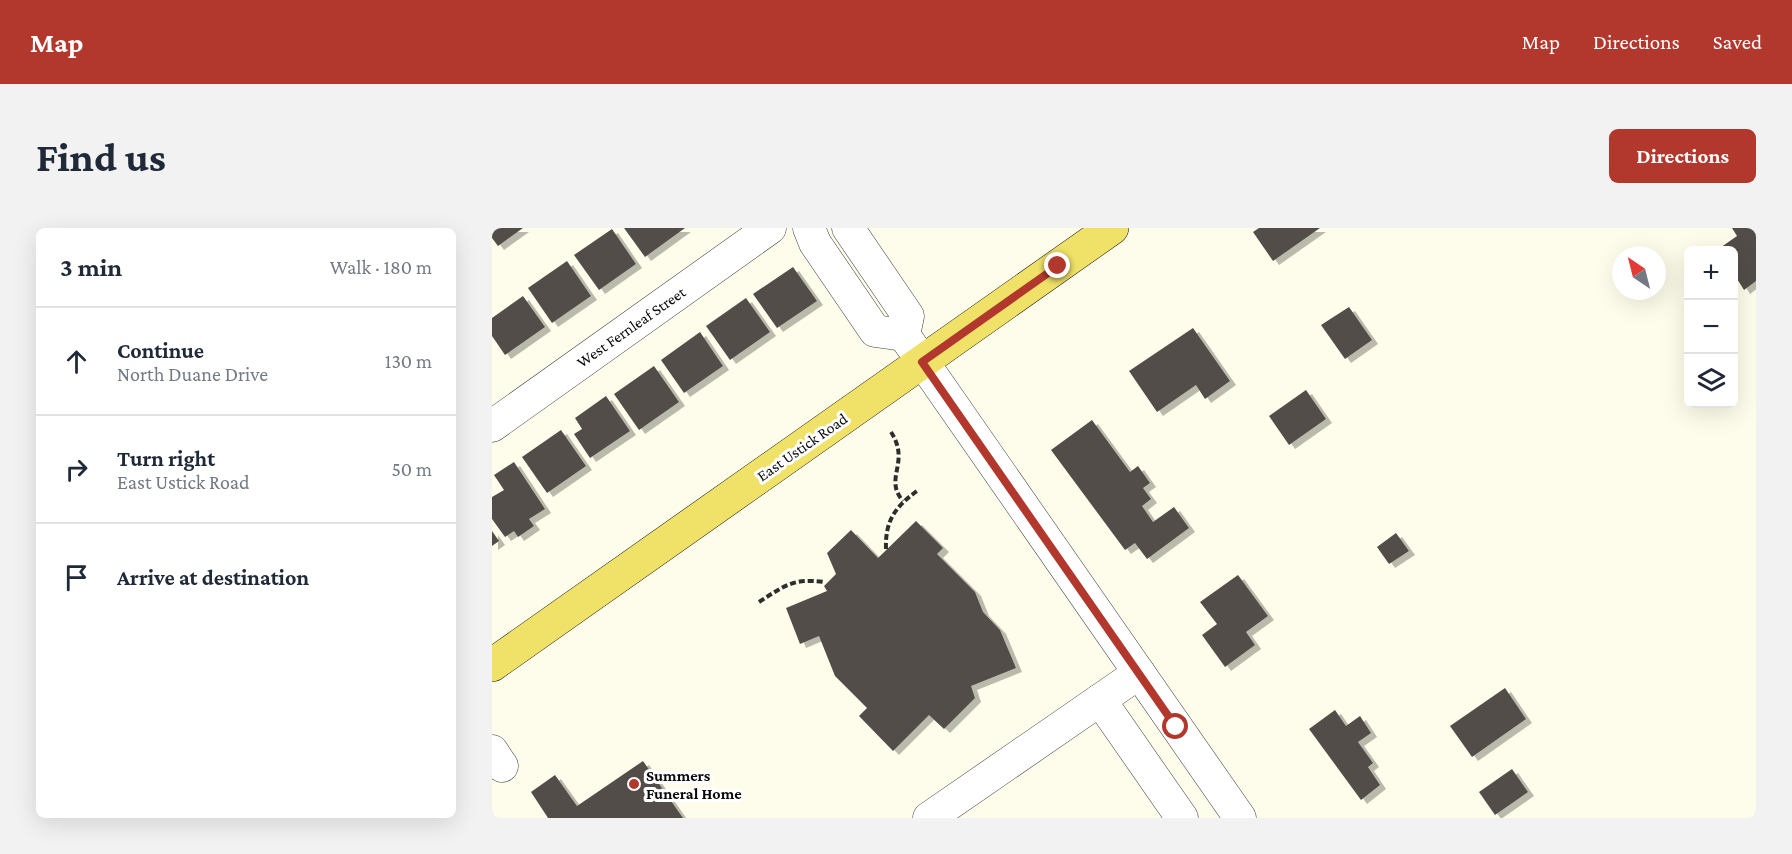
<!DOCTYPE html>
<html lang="en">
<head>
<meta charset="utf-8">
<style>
	:root { --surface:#fff; --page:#f2f2f3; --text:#1f2937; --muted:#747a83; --line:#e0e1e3; --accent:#b2382d }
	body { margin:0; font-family:"Crimson Pro",serif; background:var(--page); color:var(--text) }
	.controls { position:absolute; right:18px; top:18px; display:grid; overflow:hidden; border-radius:9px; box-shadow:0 6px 24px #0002 }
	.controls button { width:54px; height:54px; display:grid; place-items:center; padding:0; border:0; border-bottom:2px solid var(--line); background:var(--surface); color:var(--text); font:30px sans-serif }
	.compass { position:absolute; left:1120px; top:18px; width:54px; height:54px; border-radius:50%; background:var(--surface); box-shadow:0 6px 24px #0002; rotate:325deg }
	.stop { position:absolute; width:18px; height:18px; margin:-14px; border:4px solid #b2382d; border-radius:50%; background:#fff }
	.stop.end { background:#b2382d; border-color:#fff; box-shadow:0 2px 6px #0008 }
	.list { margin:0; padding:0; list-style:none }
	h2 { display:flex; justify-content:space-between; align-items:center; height:78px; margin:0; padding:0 24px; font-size:26px }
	h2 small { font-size:20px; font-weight:400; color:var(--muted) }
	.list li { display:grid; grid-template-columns:39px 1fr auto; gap:18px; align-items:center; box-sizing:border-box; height:108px; padding:0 24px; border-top:2px solid var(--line) }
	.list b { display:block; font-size:22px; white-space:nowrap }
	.list p { margin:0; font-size:20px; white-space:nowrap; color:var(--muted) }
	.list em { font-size:20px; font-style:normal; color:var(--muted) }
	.icon { flex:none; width:33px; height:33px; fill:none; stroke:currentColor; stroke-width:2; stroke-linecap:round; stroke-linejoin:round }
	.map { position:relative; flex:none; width:1264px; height:590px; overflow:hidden; border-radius:9px }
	header { display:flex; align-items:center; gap:36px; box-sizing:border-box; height:84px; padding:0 30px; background:var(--accent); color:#fff }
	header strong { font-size:28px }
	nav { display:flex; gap:33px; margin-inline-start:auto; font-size:21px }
	.intro { display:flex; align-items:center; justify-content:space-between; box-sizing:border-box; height:144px; padding:0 36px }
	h1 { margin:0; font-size:42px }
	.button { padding:15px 27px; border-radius:9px; background:var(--accent); color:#fff; font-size:21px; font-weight:700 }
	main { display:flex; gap:36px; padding:0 36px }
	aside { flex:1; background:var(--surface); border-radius:9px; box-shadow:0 6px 24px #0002 }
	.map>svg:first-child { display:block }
	.building { fill:#534e49; filter:url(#shadow) }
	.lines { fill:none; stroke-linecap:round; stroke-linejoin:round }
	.minor-casing { stroke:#3e3e3e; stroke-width:33 }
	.major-casing { stroke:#1c1c1c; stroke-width:34 }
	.path { stroke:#2d2d2d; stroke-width:4; stroke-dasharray:6 3; stroke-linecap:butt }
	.minor { stroke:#fff; stroke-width:32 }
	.major { stroke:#f0e169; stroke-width:33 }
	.route { stroke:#b2382d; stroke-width:8 }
	.poi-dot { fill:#b2382d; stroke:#fff; stroke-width:2 }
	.labels { text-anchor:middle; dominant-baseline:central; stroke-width:6; stroke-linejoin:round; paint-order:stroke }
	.street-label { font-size:16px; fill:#0b0b0b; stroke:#fff }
	.poi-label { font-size:16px; font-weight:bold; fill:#0b0b0b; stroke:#fff; text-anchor:start }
</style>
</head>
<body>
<header>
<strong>Map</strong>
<nav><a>Map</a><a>Directions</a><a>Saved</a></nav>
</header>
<div class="intro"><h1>Find us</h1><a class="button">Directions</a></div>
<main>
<aside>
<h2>3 min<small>Walk · 180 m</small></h2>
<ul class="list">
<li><svg class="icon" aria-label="ahead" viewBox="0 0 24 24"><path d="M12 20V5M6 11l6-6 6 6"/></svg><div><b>Continue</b><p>North Duane Drive</p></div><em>130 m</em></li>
<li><svg class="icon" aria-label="right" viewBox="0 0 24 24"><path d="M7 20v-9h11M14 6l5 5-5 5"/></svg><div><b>Turn right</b><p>East Ustick Road</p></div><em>50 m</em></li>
<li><svg class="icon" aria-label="arrive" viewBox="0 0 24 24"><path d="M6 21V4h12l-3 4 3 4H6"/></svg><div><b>Arrive at destination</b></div></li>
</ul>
</aside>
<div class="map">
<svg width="1264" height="590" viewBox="0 0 1264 590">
	<defs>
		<filter id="shadow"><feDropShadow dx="6" dy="4" stdDeviation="0" flood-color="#0004"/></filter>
	</defs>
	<rect width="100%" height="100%" fill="#fefdeb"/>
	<g class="building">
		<polygon points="0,0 31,0 6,18 0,10"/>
		<polygon points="132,0 193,0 153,29"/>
		<polygon points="767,0 828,0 781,33 761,4"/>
		<polygon points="1240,0 1264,0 1264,53 1252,62 1242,46 1242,22 1225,22 1245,8"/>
		<polygon points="120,1 144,36 107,62 82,27"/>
		<polygon points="75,33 99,68 60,95 36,60"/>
		<polygon points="301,39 325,73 285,100 261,66"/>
		<polygon points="31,68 53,99 13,127 0,108 0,90"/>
		<polygon points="254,70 278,104 238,132 214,98"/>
		<polygon points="857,79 880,112 853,131 829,97"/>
		<polygon points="701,100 738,153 713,171 704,157 665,184 637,143"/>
		<polygon points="208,104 231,138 192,165 169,132"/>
		<polygon points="162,138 187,174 147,202 122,166"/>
		<polygon points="814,162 834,191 797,217 777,188"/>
		<polygon points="114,168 138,203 98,230 82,206 90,201 83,190"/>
		<polygon points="600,192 638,244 646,238 658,255 651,260 659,271 650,278 661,294 682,279 697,300 655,331 643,315 633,322 559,222"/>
		<polygon points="69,202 94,238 55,265 30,229"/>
		<polygon points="22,234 53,281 37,291 42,298 26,309 22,303 13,309 0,291 0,269 12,262 2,247"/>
		<polygon points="424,293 451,320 445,326 483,364 491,384 508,402 524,440 479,458 483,470 452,501 437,487 401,523 367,488 375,480 343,448 327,408 308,416 294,380 335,363 332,358 344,346 335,325 359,302 386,330"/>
		<polygon points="0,303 7,313 0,318"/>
		<polygon points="904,305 917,323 897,336 885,319"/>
		<polygon points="746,347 776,388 754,404 763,417 733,439 710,407 725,396 708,374"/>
		<polygon points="1013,460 1034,491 980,529 958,498"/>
		<polygon points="843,482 854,498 868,488 879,505 866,514 881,535 876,539 888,557 869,572 817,501"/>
		<polygon points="151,533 191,590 56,590 39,564 63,547 85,578"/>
		<polygon points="1020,541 1036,564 1003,587 987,564"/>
	</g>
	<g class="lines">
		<defs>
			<g id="minor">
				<polyline points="317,0 323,15 383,103 412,107 416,88 356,0"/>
				<polyline points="412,107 748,590"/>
				<polyline points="0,198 278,0"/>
				<polyline points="608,472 690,590"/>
				<polyline points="0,523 10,538"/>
				<polyline points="437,590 647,445"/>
			</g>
			<polyline id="major" points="0,437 620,0"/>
		</defs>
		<use href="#minor" class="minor-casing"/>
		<use href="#major" class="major-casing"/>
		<g class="path">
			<path d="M399 204C419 235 391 250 411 273"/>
			<path d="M394 321C393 293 403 279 425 263"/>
			<path d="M267 374C293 357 302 350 333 354"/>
		</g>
		<use href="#minor" class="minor"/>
		<use href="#major" class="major"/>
	</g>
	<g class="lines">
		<polyline class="route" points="566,38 430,134 684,499"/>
	</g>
	<circle class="poi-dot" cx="142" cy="556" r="6"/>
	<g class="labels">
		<g class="street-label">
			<text transform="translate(139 99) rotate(-35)">West Fernleaf Street</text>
			<text transform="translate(310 219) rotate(-35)">East Ustick Road</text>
		</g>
		<g class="poi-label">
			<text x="154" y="547">Summers<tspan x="154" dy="18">Funeral Home</tspan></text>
		</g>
	</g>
</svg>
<div class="controls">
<button>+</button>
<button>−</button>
<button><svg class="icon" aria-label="layers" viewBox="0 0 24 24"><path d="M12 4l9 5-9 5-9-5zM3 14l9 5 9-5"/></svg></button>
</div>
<svg class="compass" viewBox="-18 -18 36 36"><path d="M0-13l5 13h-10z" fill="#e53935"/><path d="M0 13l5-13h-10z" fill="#747a83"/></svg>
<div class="stop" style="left:684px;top:499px"></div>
<div class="stop end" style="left:566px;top:38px"></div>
</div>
</main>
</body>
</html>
